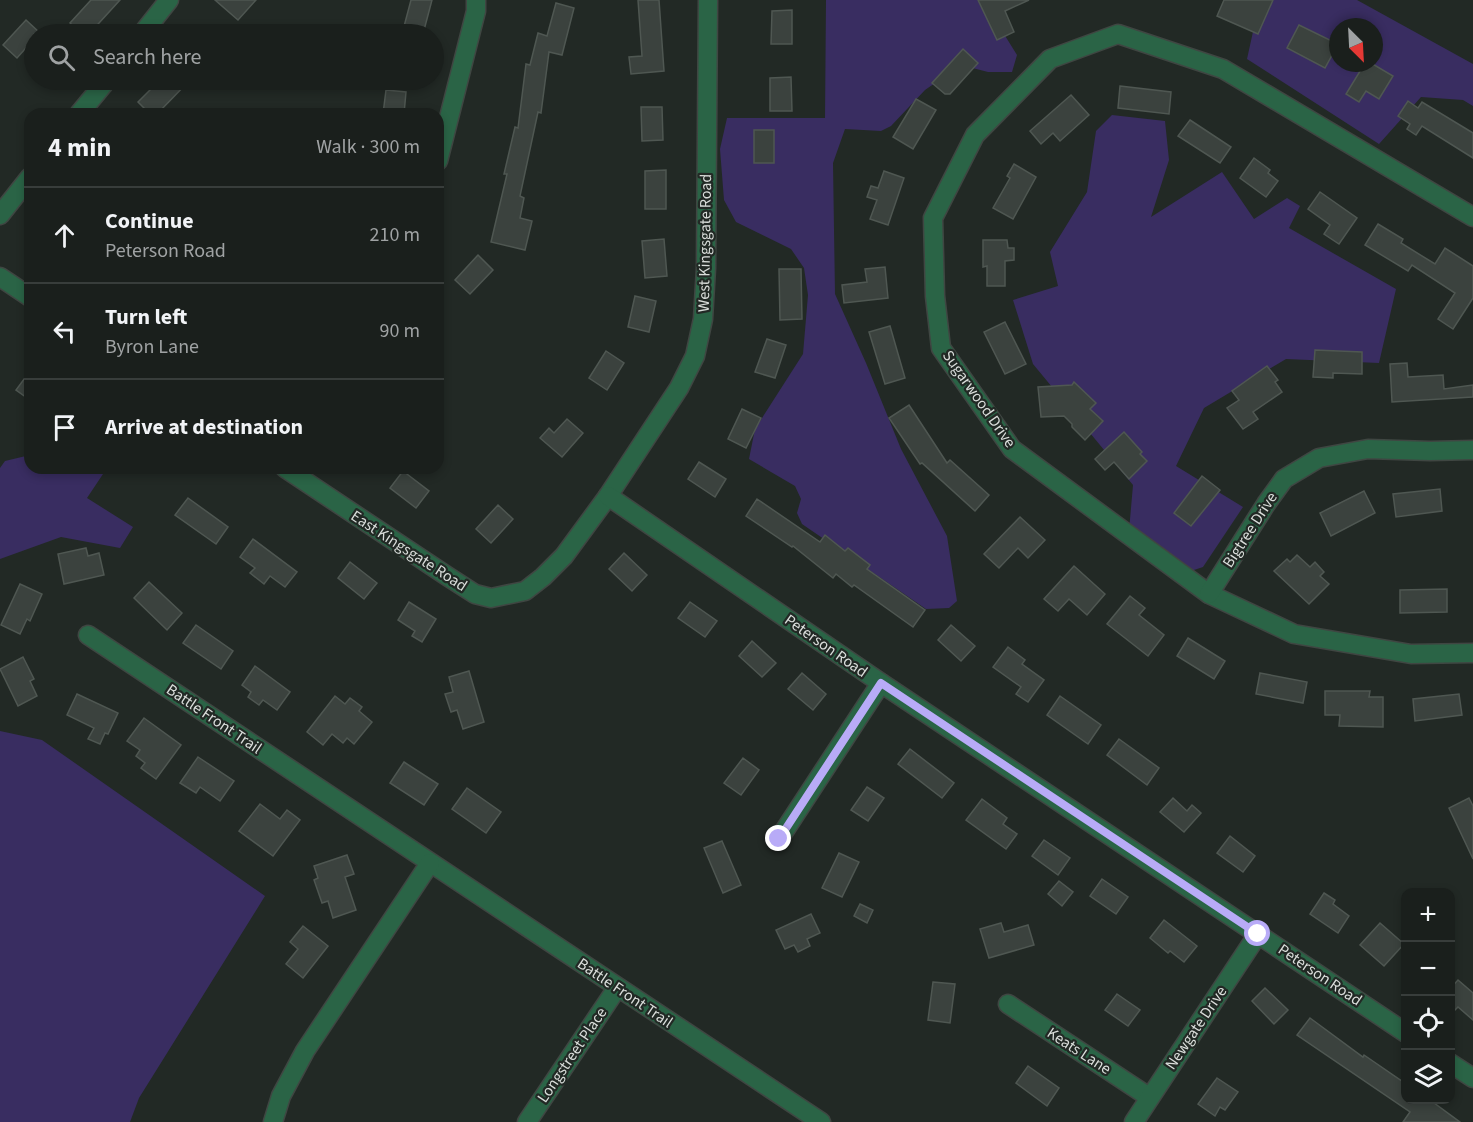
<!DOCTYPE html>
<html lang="en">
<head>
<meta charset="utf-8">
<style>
	:root { --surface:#1a1f1c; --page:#232725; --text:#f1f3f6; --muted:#9fa2a3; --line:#383d3b }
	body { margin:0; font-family:"Source Sans 3",sans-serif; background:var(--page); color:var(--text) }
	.controls { position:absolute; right:18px; bottom:18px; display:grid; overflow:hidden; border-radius:12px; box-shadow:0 3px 9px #0003 }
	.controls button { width:54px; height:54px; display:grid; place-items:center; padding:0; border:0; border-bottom:2px solid var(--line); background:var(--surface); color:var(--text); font:30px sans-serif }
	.compass { position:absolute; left:1329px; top:18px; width:54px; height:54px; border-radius:50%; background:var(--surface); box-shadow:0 3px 9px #0003; rotate:156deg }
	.stop { position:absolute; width:18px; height:18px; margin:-14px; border:4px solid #b8abf7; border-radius:50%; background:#fff }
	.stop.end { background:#b8abf7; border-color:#fff; box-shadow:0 2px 6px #0008 }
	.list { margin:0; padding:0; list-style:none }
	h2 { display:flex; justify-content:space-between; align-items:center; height:78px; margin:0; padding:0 24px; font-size:26px }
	h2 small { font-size:20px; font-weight:400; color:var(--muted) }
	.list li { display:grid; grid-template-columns:39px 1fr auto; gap:18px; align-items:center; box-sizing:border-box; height:96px; padding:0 24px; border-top:2px solid var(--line) }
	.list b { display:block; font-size:22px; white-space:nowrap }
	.list p { margin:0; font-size:20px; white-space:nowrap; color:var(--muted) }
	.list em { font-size:20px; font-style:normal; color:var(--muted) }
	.icon { flex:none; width:33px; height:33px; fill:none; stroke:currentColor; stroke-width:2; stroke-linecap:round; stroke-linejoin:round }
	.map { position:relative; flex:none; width:1473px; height:1122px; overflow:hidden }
	.search { position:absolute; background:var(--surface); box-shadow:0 3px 9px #0003; left:24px; top:24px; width:420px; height:66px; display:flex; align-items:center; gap:15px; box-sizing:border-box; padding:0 21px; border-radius:33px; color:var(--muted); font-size:22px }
	.panel { position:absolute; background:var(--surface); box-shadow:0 3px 9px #0003; left:24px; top:108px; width:420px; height:366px; border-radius:18px }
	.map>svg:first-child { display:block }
	.green { fill:#392d61; fill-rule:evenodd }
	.building { fill:#3b423e; stroke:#4f5752; stroke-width:1.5 }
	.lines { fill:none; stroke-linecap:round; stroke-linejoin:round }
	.minor-casing { stroke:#3f4642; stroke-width:21 }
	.minor { stroke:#2a6446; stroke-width:18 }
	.route { stroke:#b8abf7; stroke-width:8 }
	.labels { text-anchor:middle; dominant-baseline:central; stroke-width:4.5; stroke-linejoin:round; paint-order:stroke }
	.street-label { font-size:16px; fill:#d9ddda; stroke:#222925 }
</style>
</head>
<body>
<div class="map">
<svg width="1473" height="1122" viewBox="0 0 1473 1122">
	<rect width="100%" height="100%" fill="#222925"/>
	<g class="green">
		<polygon points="826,0 994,0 994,18 1017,55 1012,72 988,72 961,65 925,90 891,126 881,131 845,129 833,163 835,294 866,363 901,449 947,536 957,601 949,608 926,609 802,524 797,513 801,499 795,486 749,459 755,429 803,354 808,295 804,268 791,249 736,222 724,200 720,149 727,118 825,118"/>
		<path d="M1252 0H1357L1473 64V106L1463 100 1421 97 1379 144 1247 59 1258 9ZM1338 27H1374V63H1338Z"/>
		<polygon points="1112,115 1165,121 1169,160 1151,217 1222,172 1254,219 1287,198 1300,206 1289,228 1396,289 1379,363 1286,359 1204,408 1176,466 1243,507 1203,567 1191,571 1129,531 1133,485 1033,364 1013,300 1058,286 1050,252 1087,192 1096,131"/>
		<polygon points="30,455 30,468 107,468 87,498 133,527 120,548 61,537 0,559 0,468 5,461"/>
		<polygon points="0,731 42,740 265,896 139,1098 130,1122 0,1122"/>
	</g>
	<g class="building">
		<polygon points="91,0 120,0 89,34 82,34 70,23"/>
		<polygon points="215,0 256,0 238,20"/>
		<polygon points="411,0 432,0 423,34 402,34"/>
		<polygon points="638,0 659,0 664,71 631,74 629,57 642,56"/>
		<polygon points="978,0 1029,0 1005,11 1014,32 997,40"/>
		<polygon points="1224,0 1273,0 1258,34 1217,16"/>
		<polygon points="556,3 574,8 562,55 549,52 541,113 538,112 520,196 524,198 520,218 532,221 525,250 491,242 507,174 504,174 515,127 518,128 526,64 530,65 538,33 547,36"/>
		<polygon points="792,10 792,44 771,44 772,11"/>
		<polygon points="26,20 40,33 34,34 34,39 17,58 3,45"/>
		<polygon points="1299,25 1338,44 1325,68 1287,48"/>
		<polygon points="963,49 978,63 950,94 945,94 932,83"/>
		<polygon points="1365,63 1371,63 1393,76 1379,99 1366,91 1359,102 1346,94"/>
		<polygon points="791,77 792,111 770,111 770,78"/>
		<polygon points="160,80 190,80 157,114 150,114 138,102"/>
		<polygon points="1120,86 1171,92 1169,114 1118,108"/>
		<polygon points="386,90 406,92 404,114 383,114"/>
		<polygon points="1071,95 1089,115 1060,141 1053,133 1041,144 1030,131"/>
		<polygon points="916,99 936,110 913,149 893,137"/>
		<polygon points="1408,101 1418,108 1422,102 1473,133 1473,158 1422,126 1416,135 1407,129 1410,124 1398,116"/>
		<polygon points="641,107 662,107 663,140 642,141"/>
		<polygon points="1190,120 1231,147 1220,163 1178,136"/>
		<rect x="754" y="130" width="20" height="33"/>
		<polygon points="1254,158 1270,170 1268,173 1278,181 1266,197 1240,178"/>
		<polygon points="1014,164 1036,177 1013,219 993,208 1010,178 1007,176"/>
		<polygon points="666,170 666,209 645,209 645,171"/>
		<polygon points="884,171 904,178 888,225 870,219 877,200 867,197 871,186 878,188"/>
		<polygon points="1320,192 1357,218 1339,244 1324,234 1330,225 1308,209"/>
		<polygon points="1378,224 1403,239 1401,243 1435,264 1445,248 1473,266 1473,298 1453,329 1438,319 1455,293 1412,265 1408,271 1365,245"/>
		<polygon points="664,239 667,276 645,278 642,241"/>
		<polygon points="983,240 1007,240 1008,248 1014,248 1014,260 1005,261 1005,286 987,286 987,266 983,267"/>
		<polygon points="478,255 493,270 470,294 455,280"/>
		<polygon points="885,267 888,298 844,303 842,285 867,282 865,269"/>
		<polygon points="779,269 801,269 802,319 780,320"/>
		<polygon points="635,296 656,301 649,332 628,327"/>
		<polygon points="1005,322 1026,364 1005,374 984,332"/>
		<polygon points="890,326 905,378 885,384 869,332"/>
		<polygon points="767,339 786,345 775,378 755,372"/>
		<polygon points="1315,350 1362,352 1362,374 1333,373 1333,378 1313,377"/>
		<polygon points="606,351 624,363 607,390 589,378"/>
		<polygon points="1407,363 1408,377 1443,375 1444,389 1473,385 1473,397 1392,402 1390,364"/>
		<polygon points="1267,366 1278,380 1275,382 1282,392 1253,412 1258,419 1243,429 1227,408 1239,400 1232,391"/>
		<polygon points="30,371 30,400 16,390"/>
		<polygon points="1074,382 1096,403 1090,409 1103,421 1085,440 1072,427 1072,424 1064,416 1041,417 1038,387 1072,385"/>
		<polygon points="909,405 947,463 950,460 989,495 975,511 922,463 920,464 889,418"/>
		<polygon points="742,409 761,418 746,448 728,439"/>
		<polygon points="567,419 583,433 562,457 540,438 549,428 554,433"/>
		<polygon points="1124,432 1142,452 1140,454 1147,461 1129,479 1114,462 1105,470 1095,459"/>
		<polygon points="699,462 726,479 715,497 688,479"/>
		<polygon points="403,471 429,491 416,508 390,488"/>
		<polygon points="1202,476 1220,490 1191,526 1174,513"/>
		<polygon points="1440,489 1442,511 1396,517 1393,494"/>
		<polygon points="1364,491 1375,513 1331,536 1320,513"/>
		<polygon points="188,498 228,527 216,544 175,515"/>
		<polygon points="757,499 820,542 825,535 845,551 848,548 870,565 867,569 925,610 913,627 854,585 852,587 836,574 833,578 793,546 792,547 746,516"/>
		<polygon points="498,505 513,519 491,543 476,529"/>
		<polygon points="1020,517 1045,540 1028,558 1018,548 999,568 984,554"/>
		<polygon points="253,539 297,572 285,587 270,576 264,584 250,573 255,568 240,557"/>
		<polygon points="86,548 88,556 99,553 104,575 64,584 58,554"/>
		<polygon points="624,553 647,575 632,591 609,569"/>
		<polygon points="1297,555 1310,567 1315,562 1324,572 1320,576 1329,584 1309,604 1274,571 1287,559 1290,562"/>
		<polygon points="350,562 377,583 364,599 338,578"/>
		<polygon points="1074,566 1105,594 1087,615 1069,599 1058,611 1044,599"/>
		<polygon points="149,582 182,613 167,630 134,598"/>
		<polygon points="20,584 42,594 30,621 27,619 20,634 1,625"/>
		<polygon points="1447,589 1447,612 1400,613 1400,590"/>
		<polygon points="1130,596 1145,608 1139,615 1164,635 1148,656 1107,624"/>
		<polygon points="409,602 436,619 422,642 412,636 415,631 398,620"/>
		<polygon points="690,602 717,621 705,637 678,618"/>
		<polygon points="196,625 233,651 221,669 183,643"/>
		<polygon points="951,625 975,646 961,661 938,640"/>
		<polygon points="1188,638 1225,661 1214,679 1177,656"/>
		<polygon points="752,641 776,663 762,677 739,656"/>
		<polygon points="1008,647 1025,660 1022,664 1044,680 1028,702 1016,694 1021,687 993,667"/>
		<polygon points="23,657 34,679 30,681 37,696 18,706 0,669"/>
		<polygon points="255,666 290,692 277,710 263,700 259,705 248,697 251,692 242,685"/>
		<polygon points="469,671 484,722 463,729 457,710 451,712 445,694 453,692 449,677"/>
		<polygon points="802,673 826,694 813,710 788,689"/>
		<polygon points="1260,673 1307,682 1303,703 1256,694"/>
		<polygon points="1325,691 1370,691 1369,697 1383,697 1383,727 1339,726 1340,715 1325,715"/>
		<polygon points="77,694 118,713 108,734 105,733 100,744 88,739 94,728 67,715"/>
		<polygon points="1459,694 1462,715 1415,721 1413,699"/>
		<polygon points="335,696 345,704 350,698 362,707 359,711 372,722 354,744 347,738 343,743 332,734 323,745 307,732"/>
		<polygon points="1060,696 1101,725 1088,744 1047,715"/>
		<polygon points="144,718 181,745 156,779 141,768 145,763 136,756 140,750 127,741"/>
		<polygon points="1119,739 1159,768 1147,785 1107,755"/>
		<polygon points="910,749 954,783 942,798 898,764"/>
		<polygon points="198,757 234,781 220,801 200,787 196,793 180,783"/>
		<polygon points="743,758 759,770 741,795 724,783"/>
		<polygon points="404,762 438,784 424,805 390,783"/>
		<polygon points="867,787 884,798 868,821 851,810"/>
		<polygon points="467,788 501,812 486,833 452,809"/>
		<polygon points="1173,798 1187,811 1192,805 1201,813 1184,832 1160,812"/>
		<polygon points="1469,798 1473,806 1473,859 1449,808"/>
		<polygon points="982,799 1007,818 1003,824 1017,834 1006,849 966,820"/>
		<polygon points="260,804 280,819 287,810 300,820 273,856 239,831"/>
		<polygon points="1230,836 1255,856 1243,872 1217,853"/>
		<polygon points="1044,840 1070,858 1058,875 1032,856"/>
		<polygon points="722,841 741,885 723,893 704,848"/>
		<polygon points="839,853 859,862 842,897 822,888"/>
		<polygon points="347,855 354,874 345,877 356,910 333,918 328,901 322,903 314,880 318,878 314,866"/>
		<polygon points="1102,879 1128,897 1116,914 1090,896"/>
		<polygon points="1059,881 1073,892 1062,906 1048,894"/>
		<polygon points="1324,893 1335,900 1333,904 1349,916 1338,933 1310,914"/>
		<polygon points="860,904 873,910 867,923 854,916"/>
		<polygon points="811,914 820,933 807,939 810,946 798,952 794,945 785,949 776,930"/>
		<polygon points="1164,920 1197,946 1184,962 1170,951 1168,953 1150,938"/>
		<polygon points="1001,923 1004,932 1028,925 1034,945 989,958 980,929"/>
		<polygon points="1380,923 1404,944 1384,966 1360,945"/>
		<polygon points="303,926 328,946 303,978 286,964 298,949 290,942"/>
		<polygon points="1458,980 1473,993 1473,1020 1458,1007 1450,1015 1450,989"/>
		<polygon points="933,982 955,984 950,1023 928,1020"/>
		<polygon points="1265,988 1288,1010 1274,1024 1252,1001"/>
		<polygon points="1117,994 1140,1010 1128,1026 1105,1010"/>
		<polygon points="1310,1018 1363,1057 1364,1055 1406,1084 1406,1100 1430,1100 1460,1122 1403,1122 1410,1112 1297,1035"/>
		<polygon points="1028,1066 1059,1088 1047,1106 1016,1083"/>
		<polygon points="1217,1078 1238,1092 1225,1110 1220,1107 1215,1116 1198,1104"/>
	</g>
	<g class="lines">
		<defs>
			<g id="minor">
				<polyline points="142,34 169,0"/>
				<polyline points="79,114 107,80"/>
				<polyline points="438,161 476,11 476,0"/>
				<polyline points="0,215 30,177"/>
				<polyline points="1473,217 1223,69 1118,34 1050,59 975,135 933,218 935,296 941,348 1012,449 1209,594 1294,634 1411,654 1473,653"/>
				<polyline points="0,277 30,297"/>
				<polyline points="285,468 447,576 475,594 491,598 525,591 543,577 564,556 608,496 679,388 695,356 703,319 706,268 708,0"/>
				<polyline points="608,496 881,683 1406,1033"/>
				<polyline points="1209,594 1266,504 1284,479 1319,458 1368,449 1430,451 1473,450"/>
				<polyline points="88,635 821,1122"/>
				<polyline points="779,839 881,683"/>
				<polyline points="1008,1004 1149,1097"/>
				<polyline points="1450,1063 1473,1078"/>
				<polyline points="273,1122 281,1096 305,1051 430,863"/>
				<polyline points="527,1122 617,988"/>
				<polyline points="1134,1122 1258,934"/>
			</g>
		</defs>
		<use href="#minor" class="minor-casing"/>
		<use href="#minor" class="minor"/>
	</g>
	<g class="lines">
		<polyline class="route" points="779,839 881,683 1258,934"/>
	</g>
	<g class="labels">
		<g class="street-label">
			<text transform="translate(705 243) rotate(-89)">West Kingsgate Road</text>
			<text transform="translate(979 399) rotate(55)">Sugarwood Drive</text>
			<text transform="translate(1250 530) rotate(-57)">Bigtree Drive</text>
			<text transform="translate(409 551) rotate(33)">East Kingsgate Road</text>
			<text transform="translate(826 646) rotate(35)">Peterson Road</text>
			<text transform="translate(214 719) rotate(34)">Battle Front Trail</text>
			<text transform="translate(1320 975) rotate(34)">Peterson Road</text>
			<text transform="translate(625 993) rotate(34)">Battle Front Trail</text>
			<text transform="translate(1196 1028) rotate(-56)">Newgate Drive</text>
			<text transform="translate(1079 1051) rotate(33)">Keats Lane</text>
			<text transform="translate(572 1055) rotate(-56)">Longstreet Place</text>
		</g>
	</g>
</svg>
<div class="controls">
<button>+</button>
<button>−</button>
<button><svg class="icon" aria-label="locate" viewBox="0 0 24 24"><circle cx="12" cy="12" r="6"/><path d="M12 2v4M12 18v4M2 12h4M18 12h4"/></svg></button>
<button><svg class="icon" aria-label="layers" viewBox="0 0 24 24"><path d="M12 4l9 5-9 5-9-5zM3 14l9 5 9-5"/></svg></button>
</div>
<svg class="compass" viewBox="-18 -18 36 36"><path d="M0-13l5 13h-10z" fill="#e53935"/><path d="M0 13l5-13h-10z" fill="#9fa2a3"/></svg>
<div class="stop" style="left:1258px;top:934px"></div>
<div class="stop end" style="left:779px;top:839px"></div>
<div class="search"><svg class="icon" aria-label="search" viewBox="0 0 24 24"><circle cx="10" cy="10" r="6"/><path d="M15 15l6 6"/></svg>Search here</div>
<section class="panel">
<h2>4 min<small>Walk · 300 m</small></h2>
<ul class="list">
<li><svg class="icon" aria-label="ahead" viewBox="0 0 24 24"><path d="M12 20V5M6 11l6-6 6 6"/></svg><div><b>Continue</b><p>Peterson Road</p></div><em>210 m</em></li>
<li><svg class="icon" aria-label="left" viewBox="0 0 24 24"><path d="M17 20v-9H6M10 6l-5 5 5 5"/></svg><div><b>Turn left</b><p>Byron Lane</p></div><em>90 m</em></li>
<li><svg class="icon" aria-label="arrive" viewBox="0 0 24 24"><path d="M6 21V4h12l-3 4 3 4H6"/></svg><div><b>Arrive at destination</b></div></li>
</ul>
</section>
</div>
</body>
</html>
